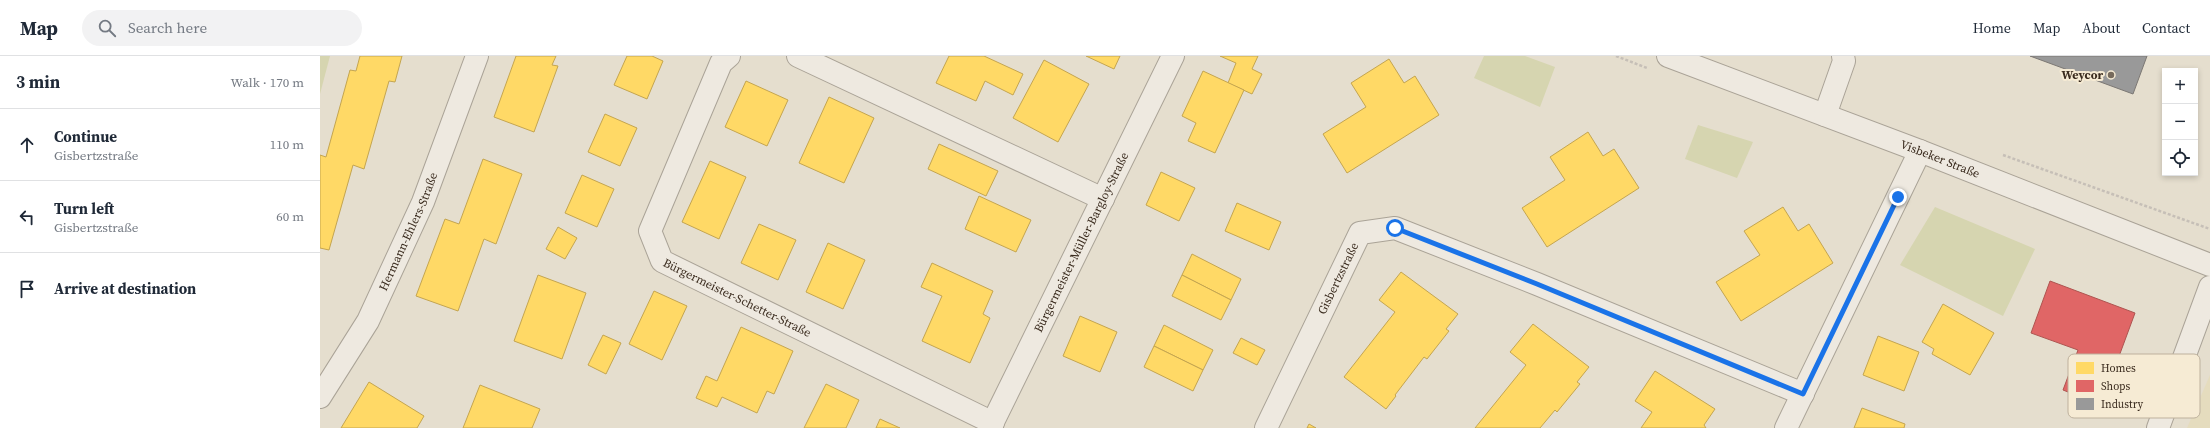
<!DOCTYPE html>
<html lang="en">
<head>
<meta charset="utf-8">
<style>
	:root { --surface:#fff; --page:#f2f2f3; --text:#1f2937; --muted:#747a83; --line:#e0e1e3 }
	body { margin:0; font-family:"Source Serif 4",serif; background:var(--page); color:var(--text) }
	.controls { position:absolute; right:12px; top:12px; display:grid; overflow:hidden; border-radius:0px; box-shadow:0 2px 6px #0003 }
	.controls button { width:36px; height:36px; display:grid; place-items:center; padding:0; border:0; border-bottom:1px solid var(--line); background:var(--surface); color:var(--text); font:20px sans-serif }
	.stop { position:absolute; width:12px; height:12px; margin:-9px; border:3px solid #1a73e8; border-radius:50%; background:#fff }
	.stop.end { background:#1a73e8; border-color:#fff; box-shadow:0 1px 4px #0008 }
	.list { margin:0; padding:0; list-style:none }
	h2 { display:flex; justify-content:space-between; align-items:center; height:52px; margin:0; padding:0 16px; font-size:17px }
	h2 small { font-size:13px; font-weight:400; color:var(--muted) }
	.list li { display:grid; grid-template-columns:26px 1fr auto; gap:12px; align-items:center; box-sizing:border-box; height:72px; padding:0 16px; border-top:1px solid var(--line) }
	.list b { display:block; font-size:15px; white-space:nowrap }
	.list p { margin:0; font-size:13px; white-space:nowrap; color:var(--muted) }
	.list em { font-size:13px; font-style:normal; color:var(--muted) }
	.icon { flex:none; width:22px; height:22px; fill:none; stroke:currentColor; stroke-width:2; stroke-linecap:round; stroke-linejoin:round }
	.map { position:relative; flex:none; width:1890px; height:372px; overflow:hidden }
	header { display:flex; align-items:center; gap:24px; box-sizing:border-box; height:56px; padding:0 20px; background:var(--surface); border-bottom:1px solid var(--line) }
	header strong { font-size:19px }
	nav { display:flex; gap:22px; margin-inline-start:auto; font-size:14px }
	.search { width:280px; height:36px; background:var(--page); display:flex; align-items:center; gap:10px; box-sizing:border-box; padding:0 14px; border-radius:22px; color:var(--muted); font-size:15px }
	main { display:flex }
	aside { flex:1; background:var(--surface) }
	.map>svg:first-child { display:block }
	.farmland { fill:#e5dcbe }
	.green { fill:#d6d5b0 }
	.homes { fill:#ffd966; stroke:#c4a550 }
	.shops { fill:#e06666; stroke:#ae5450 }
	.industry { fill:#999; stroke:#7c7874 }
	.lines { fill:none; stroke-linecap:round; stroke-linejoin:round }
	.minor-casing { stroke:#aaa397; stroke-width:24 }
	.path { stroke:#c6bfb7; stroke-width:2.5; stroke-dasharray:3 2; stroke-linecap:butt }
	.minor { stroke:#eee9e0; stroke-width:22 }
	.route { stroke:#1a73e8; stroke-width:5 }
	.poi-dot { fill:#766a5c; stroke:#f6ebd4; stroke-width:1.5 }
	.labels { text-anchor:middle; dominant-baseline:central; stroke-width:4; stroke-linejoin:round; paint-order:stroke }
	.poi-label { font-size:12px; font-weight:bold; fill:#3a2b1e; stroke:#f6ebd4; text-anchor:end }
	.street-label { font-size:12px; fill:#3a2b1e; stroke:#f6ebd4 }
	.key { fill:#f6ebd4; stroke:#beb19d; stroke-width:1 }
	.key-label { font-size:11px; fill:#3a2b1e }
</style>
</head>
<body>
<header>
<strong>Map</strong>
<div class="search"><svg class="icon" aria-label="search" viewBox="0 0 24 24"><circle cx="10" cy="10" r="6"/><path d="M15 15l6 6"/></svg>Search here</div>
<nav><a>Home</a><a>Map</a><a>About</a><a>Contact</a></nav>
</header>
<main>
<aside>
<h2>3 min<small>Walk · 170 m</small></h2>
<ul class="list">
<li><svg class="icon" aria-label="ahead" viewBox="0 0 24 24"><path d="M12 20V5M6 11l6-6 6 6"/></svg><div><b>Continue</b><p>Gisbertzstraße</p></div><em>110 m</em></li>
<li><svg class="icon" aria-label="left" viewBox="0 0 24 24"><path d="M17 20v-9H6M10 6l-5 5 5 5"/></svg><div><b>Turn left</b><p>Gisbertzstraße</p></div><em>60 m</em></li>
<li><svg class="icon" aria-label="arrive" viewBox="0 0 24 24"><path d="M6 21V4h12l-3 4 3 4H6"/></svg><div><b>Arrive at destination</b></div></li>
</ul>
</aside>
<div class="map">
<svg width="1890" height="372" viewBox="0 0 1890 372">
	<rect width="100%" height="100%" fill="#e5dece"/>
	<polygon class="farmland" points="1890,319 1890,372 1867,372"/>
	<g class="green">
		<polygon points="0,0 10,0 0,38"/>
		<polygon points="1164,0 1205,0 1235,11 1220,51 1154,22"/>
		<polygon points="1378,69 1433,86 1417,122 1365,103"/>
		<polygon points="1615,151 1715,193 1683,260 1580,209"/>
	</g>
	<g class="homes">
		<polygon points="40,0 82,0 75,26 69,25 44,113 33,109 9,194 0,192 0,99 6,101 30,14 36,15"/>
		<polygon points="196,0 236,0 232,9 238,10 214,76 174,61"/>
		<polygon points="307,0 332,0 343,5 327,43 294,29"/>
		<polygon points="629,0 664,0 703,18 693,39 665,25 656,45 616,27"/>
		<polygon points="766,0 800,0 794,13"/>
		<polygon points="900,0 938,0 932,13 942,18 932,38 908,27 916,7"/>
		<polygon points="1069,3 1084,27 1095,20 1119,59 1027,117 1003,78 1046,51 1031,27"/>
		<polygon points="724,4 769,28 738,86 693,62"/>
		<polygon points="883,15 924,34 895,97 868,85 876,67 862,60"/>
		<polygon points="426,25 468,44 447,90 405,71"/>
		<polygon points="509,41 554,62 524,127 479,107"/>
		<polygon points="285,58 317,72 300,110 268,96"/>
		<polygon points="1268,76 1283,100 1294,93 1319,132 1227,191 1202,152 1245,124 1230,101"/>
		<polygon points="619,88 678,115 666,140 608,113"/>
		<polygon points="163,103 202,118 176,188 164,183 138,255 96,240 125,163 139,168"/>
		<polygon points="390,105 426,121 399,183 362,166"/>
		<polygon points="841,116 875,132 859,165 826,149"/>
		<polygon points="262,119 294,133 277,171 245,157"/>
		<polygon points="659,140 711,164 696,196 645,173"/>
		<polygon points="917,147 961,166 949,194 905,175"/>
		<polygon points="1463,151 1478,175 1489,168 1513,207 1421,265 1396,226 1440,199 1424,175"/>
		<polygon points="439,168 476,184 458,224 421,207"/>
		<polygon points="238,171 257,182 245,203 226,193"/>
		<polygon points="508,187 545,204 523,253 486,236"/>
		<polygon points="872,198 921,223 911,244 862,219"/>
		<polygon points="612,207 673,235 663,258 670,262 650,307 602,285 622,240 601,231"/>
		<polygon points="1081,216 1138,258 1126,273 1129,275 1107,303 1104,301 1075,339 1076,340 1066,353 1024,321 1075,256 1059,244"/>
		<polygon points="218,219 266,237 242,303 194,285"/>
		<polygon points="862,219 911,244 901,264 852,240"/>
		<polygon points="334,235 367,250 342,304 309,288"/>
		<polygon points="1623,248 1674,277 1650,319 1612,298 1614,293 1602,286"/>
		<polygon points="760,260 797,276 780,316 743,300"/>
		<polygon points="1213,268 1269,311 1257,326 1260,328 1237,356 1235,354 1220,372 1155,372 1206,309 1190,296"/>
		<polygon points="844,269 893,294 883,314 834,290"/>
		<polygon points="421,271 473,295 454,338 447,335 437,357 402,341 397,351 376,342 386,320 397,325"/>
		<polygon points="283,279 301,287 286,318 268,309"/>
		<polygon points="1558,280 1599,296 1584,335 1543,319"/>
		<polygon points="921,282 945,294 937,309 913,297"/>
		<polygon points="834,290 883,314 873,335 824,311"/>
		<polygon points="1335,315 1395,353 1384,369 1386,372 1321,372 1332,356 1315,345"/>
		<polygon points="49,326 104,360 97,372 21,372"/>
		<polygon points="506,328 539,344 526,372 484,372"/>
		<polygon points="160,329 220,353 212,372 143,372"/>
		<polygon points="1542,352 1585,368 1584,372 1534,372"/>
		<polygon points="560,363 580,372 556,372"/>
		<polygon points="989,368 996,372 987,372"/>
	</g>
	<polygon class="shops" points="1730,225 1815,257 1781,349 1743,334 1758,294 1711,277"/>
	<polygon class="industry" points="1710,0 1827,0 1813,38"/>
	<g class="lines">
		<defs>
			<g id="minor">
				<path id="s1" d="M409 0 401 7 330 175 342 205 673 367"/>
				<polyline points="478,0 783,143"/>
				<path id="s2" d="M1348 0 1600 95 1890 209"/>
				<polyline points="1505,59 1524,5 1523,0"/>
				<path id="s3" d="M0 341 48 265 103 146 157 0"/>
				<path id="s4" d="M670 372 853 0"/>
				<path id="s5" d="M946 372 1040 177 1075 172 1217 228 1483 338"/>
				<polyline points="1466,372 1600,95"/>
				<polyline points="1838,372 1890,231"/>
			</g>
		</defs>
		<use href="#minor" class="minor-casing"/>
		<g class="path">
			<polyline points="1296,0 1327,12"/>
			<polyline points="1683,99 1890,173"/>
		</g>
		<use href="#minor" class="minor"/>
	</g>
	<g class="lines">
		<polyline class="route" points="1075,172 1217,228 1483,338 1578,141"/>
	</g>
	<circle class="poi-dot" cx="1791" cy="19" r="4"/>
	<g class="labels">
		<g class="poi-label">
			<text x="1783" y="19">Weycor</text>
		</g>
		<g class="street-label">
			<text stroke="none"><textPath href="#s2" startOffset="291">Visbeker Straße</textPath></text>
			<text stroke="none"><textPath href="#s3" startOffset="188">Hermann-Ehlers-Straße</textPath></text>
			<text stroke="none"><textPath href="#s4" startOffset="207">Bürgermeister-Müller-Bargloy-Straße</textPath></text>
			<text stroke="none"><textPath href="#s5" startOffset="166">Gisbertzstraße</textPath></text>
			<text stroke="none"><textPath href="#s1" startOffset="309">Bürgermeister-Schetter-Straße</textPath></text>
		</g>
	</g>
	<rect x="1748" y="298" width="132" height="64" rx="6" class="key"/>
	<rect x="1756" y="306" width="18" height="12" fill="#ffd966"/>
	<rect x="1756" y="324" width="18" height="12" fill="#e06666"/>
	<rect x="1756" y="342" width="18" height="12" fill="#999"/>
	<g class="key-label">
		<text x="1781" y="316">Homes</text>
		<text x="1781" y="334">Shops</text>
		<text x="1781" y="352">Industry</text>
	</g>
</svg>
<div class="controls">
<button>+</button>
<button>−</button>
<button><svg class="icon" aria-label="locate" viewBox="0 0 24 24"><circle cx="12" cy="12" r="6"/><path d="M12 2v4M12 18v4M2 12h4M18 12h4"/></svg></button>
</div>
<div class="stop" style="left:1075px;top:172px"></div>
<div class="stop end" style="left:1578px;top:141px"></div>
</div>
</main>
</body>
</html>
